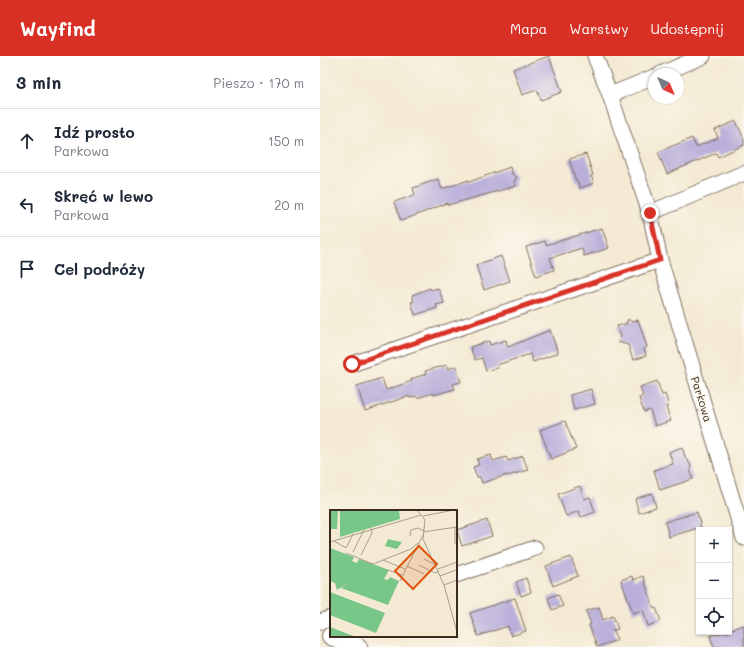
<!DOCTYPE html>
<html lang="pl">
<head>
<meta charset="utf-8">
<style>
	:root { --surface:#fff; --page:#f6f6f7; --text:#1f2937; --muted:#747a83; --line:#e0e1e3; --accent:#d93025 }
	body { margin:0; font-family:Mali,sans-serif; background:var(--page); color:var(--text) }
	.controls { position:absolute; right:12px; bottom:12px; display:grid; overflow:hidden; border-radius:0px; box-shadow:0 1px 3px #0004 }
	.controls button { width:36px; height:36px; display:grid; place-items:center; padding:0; border:0; border-bottom:1px solid var(--line); background:var(--surface); color:var(--text); font:20px sans-serif }
	.compass { position:absolute; left:328px; top:12px; width:36px; height:36px; border-radius:50%; background:var(--surface); box-shadow:0 1px 3px #0004; rotate:136deg }
	.stop { position:absolute; width:12px; height:12px; margin:-9px; border:3px solid #d93025; border-radius:50%; background:#fff }
	.stop.end { background:#d93025; border-color:#fff; box-shadow:0 1px 4px #0008 }
	.list { margin:0; padding:0; list-style:none }
	h2 { display:flex; justify-content:space-between; align-items:center; height:52px; margin:0; padding:0 16px; font-size:17px }
	h2 small { font-size:13px; font-weight:400; color:var(--muted) }
	.list li { display:grid; grid-template-columns:26px 1fr auto; gap:12px; align-items:center; box-sizing:border-box; height:64px; padding:0 16px; border-top:1px solid var(--line) }
	.list b { display:block; font-size:15px; white-space:nowrap }
	.list p { margin:0; font-size:13px; white-space:nowrap; color:var(--muted) }
	.list em { font-size:13px; font-style:normal; color:var(--muted) }
	.icon { flex:none; width:22px; height:22px; fill:none; stroke:currentColor; stroke-width:2; stroke-linecap:round; stroke-linejoin:round }
	.map { position:relative; flex:none; width:424px; height:591px; overflow:hidden }
	header { display:flex; align-items:center; gap:24px; box-sizing:border-box; height:56px; padding:0 20px; background:var(--accent); color:#fff }
	header strong { font-size:19px }
	nav { display:flex; gap:22px; margin-inline-start:auto; font-size:14px }
	main { display:flex }
	aside { flex:1; background:var(--surface) }
	.map>svg:first-child { display:block }
	.building { fill:#b9afda }
	.lines { fill:none; stroke-linecap:round; stroke-linejoin:round }
	.minor-casing { stroke:#7c6d5d; stroke-width:17 }
	.tertiary-casing { stroke:#7c6d5d; stroke-width:20 }
	.minor { stroke:#fff; stroke-width:15 }
	.tertiary { stroke:#fff; stroke-width:18 }
	.route { stroke:#d93025; stroke-width:5 }
	.labels { text-anchor:middle; dominant-baseline:central; stroke-width:3.5; stroke-linejoin:round; paint-order:stroke }
	.street-label { font-size:11px; fill:#3b2a1e; stroke:#fbf7ec }
	.inset-road { fill:none; stroke:#aa9d8b; stroke-width:1 }
	.view { fill:#df570d; fill-opacity:0.15; stroke:#df570d; stroke-width:2 }
	.inset-edge { fill:none; stroke:#3b2a1e; stroke-width:2 }
</style>
</head>
<body>
<header>
<strong>Wayfind</strong>
<nav><a>Mapa</a><a>Warstwy</a><a>Udostępnij</a></nav>
</header>
<main>
<aside>
<h2>3 min<small>Pieszo · 170 m</small></h2>
<ul class="list">
<li><svg class="icon" aria-label="ahead" viewBox="0 0 24 24"><path d="M12 20V5M6 11l6-6 6 6"/></svg><div><b>Idź prosto</b><p>Parkowa</p></div><em>150 m</em></li>
<li><svg class="icon" aria-label="left" viewBox="0 0 24 24"><path d="M17 20v-9H6M10 6l-5 5 5 5"/></svg><div><b>Skręć w lewo</b><p>Parkowa</p></div><em>20 m</em></li>
<li><svg class="icon" aria-label="arrive" viewBox="0 0 24 24"><path d="M6 21V4h12l-3 4 3 4H6"/></svg><div><b>Cel podróży</b></div></li>
</ul>
</aside>
<div class="map">
<svg width="424" height="591" viewBox="0 0 424 591">
	<rect width="100%" height="100%" fill="#fbf7ec"/>
	<filter id="ink" filterUnits="userSpaceOnUse"><feTurbulence type="fractalNoise" baseFrequency=".025" numOctaves="2"/><feDisplacementMap in="SourceGraphic" scale="8" xChannelSelector="R" yChannelSelector="G"/><feConvolveMatrix kernelMatrix="1 2 1 2 8 2 1 2 1" color-interpolation-filters="sRGB"/></filter>
	<filter id="wash" filterUnits="userSpaceOnUse"><feTurbulence type="fractalNoise" baseFrequency=".012" numOctaves="4" result="noise"/><feDisplacementMap in="SourceGraphic" scale="16" xChannelSelector="R" yChannelSelector="G"/><feGaussianBlur stdDeviation="0.9" result="paint"/><feColorMatrix in="noise" values="0 0 0 0 0 0 0 0 0 0 0 0 0 0 0 0 0 1.4 0 .05"/><feComposite in="paint" operator="in"/></filter>
	<g filter="url(#wash)">
		<rect width="100%" height="100%" fill="#f4ead3"/>
		<g id="blocks">
			<g class="building">
				<polygon points="229,0 242,36 221,44 217,34 202,39 193,13"/>
				<polygon points="416,65 424,83 424,89 398,101 396,97 347,118 338,96 372,82 376,91 398,82 395,74"/>
				<polygon points="266,98 273,119 271,120 274,127 260,132 257,124 256,125 249,103"/>
				<polygon points="190,111 192,118 197,121 194,125 196,130 128,149 127,147 81,165 74,146 95,139 93,132 118,123 122,133 149,124 149,126"/>
				<polygon points="282,172 289,192 264,200 262,192 230,202 234,214 216,220 206,191 225,185 226,189"/>
				<polygon points="181,200 190,225 164,234 156,209"/>
				<polygon points="110,232 111,234 118,232 124,247 116,249 117,252 95,259 91,246 94,245 92,239"/>
				<polygon points="308,263 312,266 318,264 327,291 324,293 326,300 313,304 308,289 298,286 301,281 297,270 306,268"/>
				<polygon points="230,274 238,297 213,306 210,298 177,309 178,312 166,315 162,302 155,304 150,291 169,285 170,289 186,284 188,291"/>
				<polygon points="127,309 128,313 136,310 141,326 133,328 135,333 113,339 113,337 97,342 96,340 89,342 89,340 45,355 37,330 62,322 66,334 92,325 91,323 106,318 105,315"/>
				<polygon points="337,325 342,339 345,338 349,350 346,351 351,365 335,370 330,354 324,356 319,342 323,340 320,331"/>
				<polygon points="271,333 275,348 254,354 250,339"/>
				<polygon points="245,365 256,393 231,403 220,374"/>
				<polygon points="362,391 366,403 369,406 371,410 370,413 373,423 340,434 334,414 353,408 349,396"/>
				<polygon points="171,399 173,405 186,401 188,405 203,400 208,414 187,420 187,419 162,427 160,421 157,421 153,411 159,409 157,403"/>
				<polygon points="260,430 264,443 270,441 275,456 261,461 259,455 246,460 238,438"/>
				<polygon points="332,437 336,451 319,457 315,443"/>
				<polygon points="377,456 381,471 349,481 345,466"/>
				<polygon points="167,464 172,480 142,490 137,474"/>
				<polygon points="251,501 258,520 233,530 226,510"/>
				<polygon points="312,520 313,524 323,520 334,553 336,552 341,565 328,570 323,554 313,557 301,524"/>
				<polygon points="206,522 211,536 201,540 196,526"/>
				<polygon points="238,538 243,550 232,554 228,542"/>
				<polygon points="195,542 206,575 191,580 188,570 158,580 150,557"/>
				<polygon points="279,551 283,564 293,560 298,573 293,574 297,584 277,591 269,569 271,568 266,555"/>
				<polygon points="424,569 424,591 394,591 390,580 403,576 409,576 409,574"/>
			</g>
		</g>
	</g>
	<g filter="url(#ink)">
		<use href="#blocks" fill-opacity="0" stroke="#7c6d5d" stroke-width="1"/>
		<g class="lines">
			<defs>
				<g id="minor">
					<polyline points="275,0 290,39 330,157 340,204 424,482"/>
					<polyline points="341,18 383,0"/>
					<polyline points="290,39 334,21"/>
					<polyline points="330,157 424,117"/>
					<polyline points="32,308 340,204"/>
					<polyline points="136,519 215,492"/>
					<polyline points="0,566 11,562"/>
				</g>
				<polyline id="tertiary" points="11,580 38,591"/>
			</defs>
			<use href="#minor" class="minor-casing"/>
			<use href="#tertiary" class="tertiary-casing"/>
			<use href="#minor" class="minor"/>
			<use href="#tertiary" class="tertiary"/>
		</g>
	</g>
	<g class="lines" filter="url(#ink)">
		<polyline class="route" points="32,308 340,204 330,157"/>
	</g>
	<g class="labels">
		<g class="street-label">
			<text transform="translate(382 343) rotate(73)">Parkowa</text>
		</g>
	</g>
	<g transform="translate(10 454)">
		<rect width="127" height="127" fill="#f4ead3"/>
		<path d="M0 0H8L7 19H0ZM10 0H69L70 9 10 27ZM58 29 66 31 72 32 67 39 55 36ZM0 38 24 47 22 51 27 53 29 49 59 60 54 69 58 70 60 67 69 71 58 95 11 78 18 73 7 80 5 73 0 71ZM0 82 55 103 46 123 0 105ZM0 117 26 127H0Z" fill="#78c788"/>
		<path class="inset-road" d="M87 0 95 10 93 29 114 75 127 122M93 6 124 0M93 22 127 17M80 26 81 20 88 18 94 21M4 31 16 38 23 24M0 32 91 5M125 34V17M23 42 34 20M16 43 43 54 81 39 88 33M31 45 42 23 41 18M94 49 106 55M53 50 75 59M89 55 105 63 109 61M77 56 94 64M108 59 127 52M58 60 72 65M110 66 126 60M70 71 93 25M114 75 127 70"/>
		<path class="view" d="M89 36 107 54 83 79 65 61Z"/>
		<rect width="127" height="127" class="inset-edge"/>
	</g>
</svg>
<div class="controls">
<button>+</button>
<button>−</button>
<button><svg class="icon" aria-label="locate" viewBox="0 0 24 24"><circle cx="12" cy="12" r="6"/><path d="M12 2v4M12 18v4M2 12h4M18 12h4"/></svg></button>
</div>
<svg class="compass" viewBox="-18 -18 36 36"><path d="M0-13l5 13h-10z" fill="#e53935"/><path d="M0 13l5-13h-10z" fill="#747a83"/></svg>
<div class="stop" style="left:32px;top:308px"></div>
<div class="stop end" style="left:330px;top:157px"></div>
</div>
</main>
</body>
</html>
